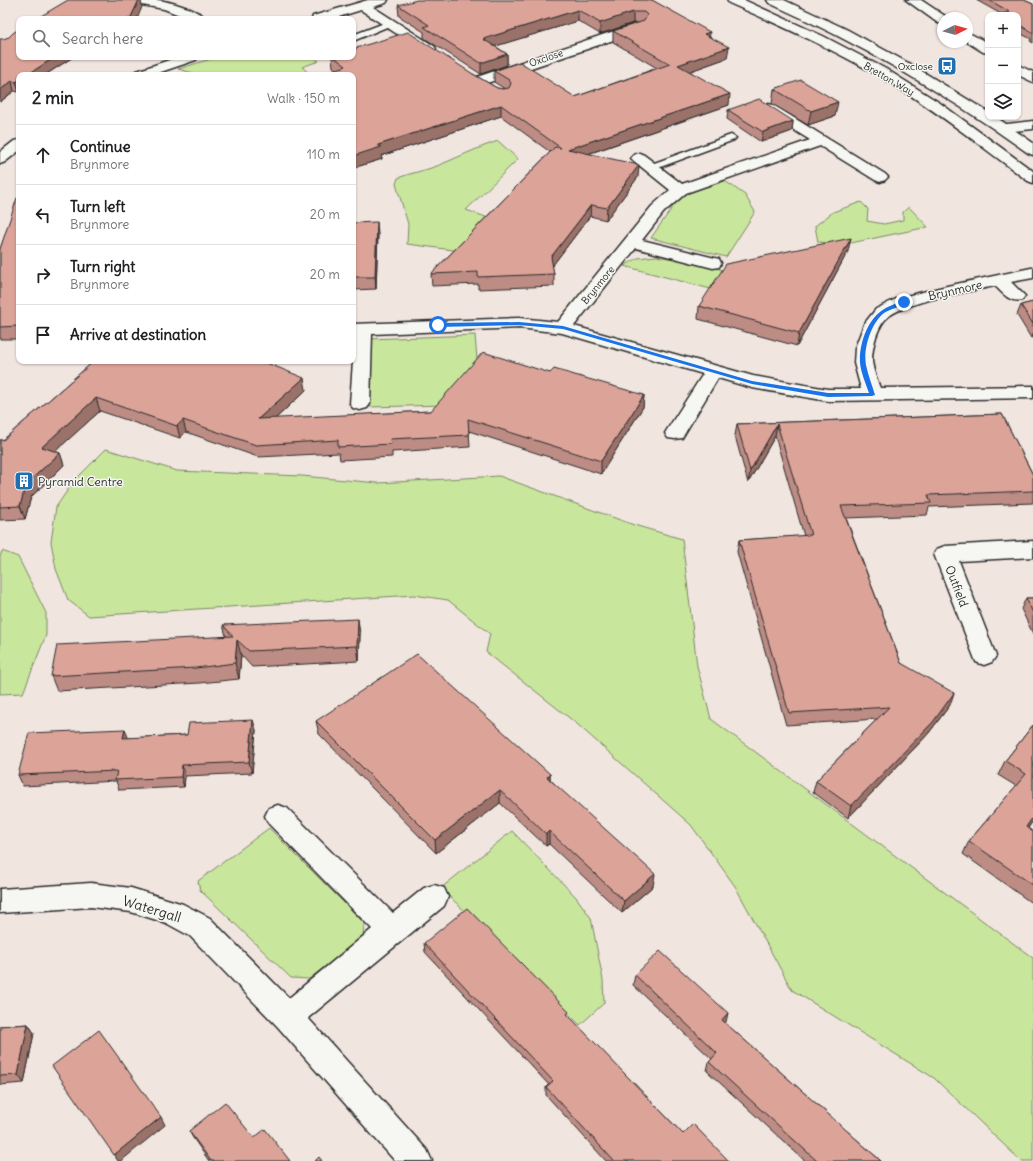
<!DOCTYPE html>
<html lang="en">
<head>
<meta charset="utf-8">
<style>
	:root { --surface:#fff; --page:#f2f2f2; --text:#202124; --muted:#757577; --line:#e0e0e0 }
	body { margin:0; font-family:Delius,sans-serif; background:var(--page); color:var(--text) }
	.controls { position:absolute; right:12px; top:12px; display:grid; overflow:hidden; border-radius:8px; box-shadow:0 1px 3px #0004 }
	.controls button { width:36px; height:36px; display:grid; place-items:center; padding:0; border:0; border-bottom:1px solid var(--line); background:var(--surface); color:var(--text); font:20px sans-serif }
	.compass { position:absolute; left:937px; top:12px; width:36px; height:36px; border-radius:50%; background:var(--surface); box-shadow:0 1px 3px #0004; rotate:85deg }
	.stop { position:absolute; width:12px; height:12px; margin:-9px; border:3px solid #1a73e8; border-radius:50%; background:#fff }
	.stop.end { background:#1a73e8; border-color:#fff; box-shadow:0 1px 4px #0008 }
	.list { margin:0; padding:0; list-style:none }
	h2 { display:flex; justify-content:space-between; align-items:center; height:52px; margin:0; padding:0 16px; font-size:17px }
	h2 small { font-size:13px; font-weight:400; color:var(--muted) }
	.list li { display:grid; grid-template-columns:26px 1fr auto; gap:12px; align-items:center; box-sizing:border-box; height:60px; padding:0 16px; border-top:1px solid var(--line) }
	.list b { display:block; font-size:15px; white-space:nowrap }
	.list p { margin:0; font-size:13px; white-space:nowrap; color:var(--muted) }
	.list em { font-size:13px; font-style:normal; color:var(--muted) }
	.icon { flex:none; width:22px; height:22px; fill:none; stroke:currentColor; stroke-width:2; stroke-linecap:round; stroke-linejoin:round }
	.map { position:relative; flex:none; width:1033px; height:1161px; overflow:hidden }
	.search { position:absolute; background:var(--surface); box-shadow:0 1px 3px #0004; left:16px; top:16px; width:340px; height:44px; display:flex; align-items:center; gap:10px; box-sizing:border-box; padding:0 14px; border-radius:8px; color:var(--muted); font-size:15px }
	.panel { position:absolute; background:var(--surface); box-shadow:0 1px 3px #0004; left:16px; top:72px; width:340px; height:292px; border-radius:8px }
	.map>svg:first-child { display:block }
	.green { fill:#c9e69d; stroke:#7a8864 }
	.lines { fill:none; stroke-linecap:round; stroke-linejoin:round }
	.service-casing { stroke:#2b2b2b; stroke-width:3 }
	.minor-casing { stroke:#2b2b2b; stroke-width:3 }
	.tertiary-casing { stroke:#2b2b2b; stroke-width:3 }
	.service { fill:#f6f6f2; fill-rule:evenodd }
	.minor { fill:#f6f6f2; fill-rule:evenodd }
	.tertiary { fill:#f6f6f2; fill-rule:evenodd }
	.wall { fill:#bd8c84; stroke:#2b2b2b }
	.shaded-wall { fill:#9a726b; stroke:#2b2b2b }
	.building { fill:#dca399; stroke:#2b2b2b }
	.route { fill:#1a73e8 }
	.labels { text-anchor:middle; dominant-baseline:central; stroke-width:3; stroke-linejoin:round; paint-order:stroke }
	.far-street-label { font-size:10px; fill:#2b2b2b; stroke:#f6f6f2 }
	.far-poi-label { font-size:10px; fill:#2b2b2b; stroke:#f6f6f2; text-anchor:end }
	.street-label { font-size:12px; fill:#2b2b2b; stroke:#f6f6f2 }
	.poi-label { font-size:12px; fill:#2b2b2b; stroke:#f6f6f2; text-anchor:start }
	.near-street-label { font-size:14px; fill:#2b2b2b; stroke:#f6f6f2 }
</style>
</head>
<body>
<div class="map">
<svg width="1033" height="1161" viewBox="0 0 1033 1161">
	<rect width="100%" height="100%" fill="#f1e5e0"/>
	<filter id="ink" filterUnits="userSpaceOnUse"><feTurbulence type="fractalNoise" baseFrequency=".025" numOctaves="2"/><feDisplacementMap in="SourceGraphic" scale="8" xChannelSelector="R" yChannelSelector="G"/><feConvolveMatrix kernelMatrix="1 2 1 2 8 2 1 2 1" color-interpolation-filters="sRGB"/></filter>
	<g filter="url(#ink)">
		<g class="green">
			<polygon points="217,57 314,57 319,61 302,67 310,74 306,75 200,75 178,69"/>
			<path d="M498 141 518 159 466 210 489 218 468 252 407 244 408 224 396 184 398 178C410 173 424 171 437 166 457 158 476 148 498 141Z"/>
			<polygon points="725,181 745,195 755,212 726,257 651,238 681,195"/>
			<polygon points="861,202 868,209 867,221 884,224 903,220 903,212 909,207 928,227 846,244 818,242 815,226 833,212"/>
			<polygon points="656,256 693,262 784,286 771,305 624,266 638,258"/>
			<polygon points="475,335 477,359 445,405 368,407 369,339"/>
			<polygon points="106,449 177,471 302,476 378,483 499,476 634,525 682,539 697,666 711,719 1033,958 1033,1161 1021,1161 934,1078 792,990 735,886 691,825 577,724 486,652 490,634 448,600 414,595 89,616 68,600 56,569 51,542 56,507 74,481"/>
			<polygon points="2,551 18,557 46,613 46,635 23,693 0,694 0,557"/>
			<polygon points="269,828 364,923 363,937 309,979 291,978 200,890 198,881"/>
			<polygon points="512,831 576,897 591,918 603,980 604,1003 580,1025 441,888"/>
		</g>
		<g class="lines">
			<defs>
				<g id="service">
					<polygon points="387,22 390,22 394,24 353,41 353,35"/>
					<polygon points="731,135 736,138 734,140 655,169 652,170 647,167 649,165"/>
				</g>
				<g id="minor">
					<path d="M129 0C138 0 148 0 157 0 168 1 200 10 206 19H190L164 9 131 3Z"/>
					<polygon points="368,0 388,0 386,3 373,7 434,46 436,49 434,52 424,52 361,10 332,19 312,19 313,16"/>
					<polygon points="906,0 921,0 948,18 943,18 943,24 938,23"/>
					<polygon points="638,23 643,24 645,27 643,30 484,84 479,85 474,84 472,81 474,78"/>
					<polygon points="967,32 988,43 988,53 983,52 967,42"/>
					<polygon points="178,57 198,57 196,60 152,75 132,75 134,72"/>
					<polygon points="1018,65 1033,72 1033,82 1018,75"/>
					<path d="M768 104 773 105 885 174 888 177 885 180 880 182 875 180 820 146 686 193 664 212 642 240 719 259 721 263 719 267 713 268 636 248 574 326 753 376 828 389H861L854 363 855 348 864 324 876 309 898 298 947 286 1031 268H1033V278L1011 282 1025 296 1022 300C1010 303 1004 294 995 286 966 292 912 300 889 316 877 325 872 348 872 361 873 370 877 380 880 388L1033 386V398L828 401 752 388 718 378 682 438 675 439 668 438 665 433 703 374 562 333 519 328 372 334 370 404 367 408 360 410 353 408 350 404 353 361V324L519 318 558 322 652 206 670 190 634 161 631 158 634 155 639 153 644 155 682 184 810 140 763 111 761 108 763 105Z"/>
					<polygon points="1033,121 1033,129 1003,132 998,131 996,128 998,125"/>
					<polygon points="19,140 19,151 5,162 0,164 0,152 14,141"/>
					<polygon points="1033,541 1033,557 959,561 996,656 992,662 984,665 976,662 934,554 937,549 945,546"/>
					<polygon points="278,805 287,808 393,913 424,888 434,885 444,888 448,897 444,906 308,1018 427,1150 432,1161 395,1161 278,1027 190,936 166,923 131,912 91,907 0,913 0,889 91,883 131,888 183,904 210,918 289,998 372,929 269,824 265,816 269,808"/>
				</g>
				<g id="tertiary">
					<path d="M727 0H744L823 36 886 69 940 103 1033 171V183L1028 181C985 149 942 115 897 87 844 54 786 28 729 3Z"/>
					<path d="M767 0H784L846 29 912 65 988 112V117H996L1033 143V155L1028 153C946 94 861 44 769 3Z"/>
				</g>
			</defs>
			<use href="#service" class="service-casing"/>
			<use href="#minor" class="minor-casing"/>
			<use href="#tertiary" class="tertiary-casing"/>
			<use href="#service" class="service"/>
			<use href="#minor" class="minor"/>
			<use href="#tertiary" class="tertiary"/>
		</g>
		<g class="wall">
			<polygon points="652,0 710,37 727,58 690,71 729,105 588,154 638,177 606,220 590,216 552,266 554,274 554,286 478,289 478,284 432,286 431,274 550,152 501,116 381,156 382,159 353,168 353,75 336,69 333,67 332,57 353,57 473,74 497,88 503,89 505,89 494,82 494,71 575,97 657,68 613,42 613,31 639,23 633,23 600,34 578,21 495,46 507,54 507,65 481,74 424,38 424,32 399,16 398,5"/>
			<polygon points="976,0 1024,0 1033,4 1033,43 1030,41 1031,39 1018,32 1018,15 1000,15 1001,14"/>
			<polygon points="0,39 19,57 73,57 19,92 14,91 0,102"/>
			<polygon points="774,89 835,116 808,125 772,104"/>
			<polygon points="728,110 793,121 792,131 761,142 727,119"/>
			<polygon points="19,198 19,339 0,339 0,249"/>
			<polygon points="353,223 378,234 376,289 353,290"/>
			<polygon points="848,251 797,346 698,319 699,306"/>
			<polygon points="1033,302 1033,337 1031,338 1017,315 1021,305"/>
			<polygon points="94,361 306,390 275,419 431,411 550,373 644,395 643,407 601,474 469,431 470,447 392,452 392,457 340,460 339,453 258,457 186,432 180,438 100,411 55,451 60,453 64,465 31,497 25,519 0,520 0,440 3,440"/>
			<polygon points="1002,414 1033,475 1033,503 929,507 927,515 846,518 901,663 950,705 928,734 848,818 813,792 816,781 877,719 786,725 737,552 739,540 804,536 775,436 748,483 735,436 737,424"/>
			<polygon points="1026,598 1033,598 1033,634 1021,609"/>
			<polygon points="223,625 360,634 359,661 252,667 241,655 239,679 200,683 57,691 51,676 226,636"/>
			<polygon points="316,721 550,774 550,779 653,886 622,913 549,844 546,846 500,803 436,853 319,734"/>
			<polygon points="1033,725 1033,821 1028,828 1033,832 1033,904 963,854 969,841 1016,786 998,775 1005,761"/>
			<polygon points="256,730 252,773 185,776 184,787 119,790 116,781 23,786 18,775 128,738 187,735"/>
			<polygon points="424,943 568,1016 683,1134 729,1161 606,1161 546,1095 546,1087 549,1085 425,952"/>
			<polygon points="635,975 726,1022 725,1023 881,1161 805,1161 707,1071 709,1062 712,1059 633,985"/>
			<polygon points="28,1024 34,1033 24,1083 0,1085 0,1026"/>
			<polygon points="189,1131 254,1138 290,1161 209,1161 193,1138"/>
		</g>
		<g class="shaded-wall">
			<polygon points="139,0 141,0 142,7 137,19 130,19"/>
			<polygon points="578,10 578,21 483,50 483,39"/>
			<polygon points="633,12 633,23 600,34 600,23"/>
			<polygon points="710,32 709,42 704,34"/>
			<polygon points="729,47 727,58 677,76 678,65"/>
			<polygon points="507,54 507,65 481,74 481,63"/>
			<polygon points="55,57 73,57 45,75 27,75"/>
			<polygon points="19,80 19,92 16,82"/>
			<polygon points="12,81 14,91 0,102 0,90"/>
			<polygon points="730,94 729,105 567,161 568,149"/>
			<polygon points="838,102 835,116 808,125 811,111"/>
			<polygon points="501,105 501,116 381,156 382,159 353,168 353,156 378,145"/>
			<polygon points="793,121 792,131 761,142 763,132"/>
			<polygon points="639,165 638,177 606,220 607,208"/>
			<polygon points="591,205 590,216 550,269 551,257"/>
			<polygon points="377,222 378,234 376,289 375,277"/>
			<polygon points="851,238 848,251 797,346 799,333"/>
			<polygon points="1033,332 1033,337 1031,338"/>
			<polygon points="304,378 306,390 261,432 258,419"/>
			<polygon points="644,395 643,407 601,474 601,461"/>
			<polygon points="96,398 100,411 47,459 42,447"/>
			<polygon points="183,420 186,432 180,438 177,426"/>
			<polygon points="777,424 775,436 748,483 750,471"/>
			<polygon points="60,453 64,465 31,497 25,519 20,506 26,484"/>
			<polygon points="358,619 360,634 359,661 357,646"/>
			<polygon points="237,640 241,655 239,679 235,663"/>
			<polygon points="954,693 950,705 928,734 848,818 851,806"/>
			<polygon points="253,720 256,730 252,773 249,762"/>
			<polygon points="125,729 129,740 123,738"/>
			<polygon points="182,765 185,776 184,787 181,777"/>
			<polygon points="550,774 550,787 547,777"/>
			<polygon points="500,790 500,803 436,853 435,840"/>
			<polygon points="1033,817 1033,821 1019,840 1026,827"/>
			<polygon points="549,831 549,844 546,846 546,834"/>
			<polygon points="655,874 653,886 622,913 624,901"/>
			<polygon points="728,1013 726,1022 719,1029 722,1020"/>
			<polygon points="28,1024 34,1033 24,1083 18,1075"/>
			<polygon points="161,1117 165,1125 121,1161 118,1161 114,1155"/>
		</g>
		<g class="building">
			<polygon points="68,0 139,0 130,19 36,19"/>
			<polygon points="417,0 652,0 710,32 704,34 729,47 678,65 730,94 568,149 639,165 607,208 591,205 551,257 554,274 478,277 478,272 431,274 555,147 561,148 501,105 378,145 381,147 353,156 353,75 318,75 346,66 334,57 353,57 353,49 408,32 473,74 497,88 503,89 509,88 511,83 509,80 494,71 520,62 575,97 670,64 613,31 644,21 647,15 644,12 633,12 600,23 578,10 483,39 507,54 481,63 424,27 429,25 398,5"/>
			<polygon points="989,0 1024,0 1033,4 1033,33 1018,24 1018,15 1001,15 1000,14 1010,12"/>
			<polygon points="19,29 19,57 55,57 27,75 19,75 19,80 16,82 12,81 0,90 0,39 3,39 9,37 13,33"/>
			<polygon points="801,80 838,102 811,111 774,89"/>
			<polygon points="759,99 793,121 763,132 728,110"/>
			<polygon points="17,198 19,198 19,326 0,327 0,249"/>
			<polygon points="377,222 375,277 353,277 353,223"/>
			<polygon points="851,238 799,333 699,306 726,264"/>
			<polygon points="1033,302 1033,324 1021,305"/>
			<polygon points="483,352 550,373 554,369 644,395 601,461 468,419 469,435 390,439 391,444 338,447 338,440 256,445 183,420 177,426 96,398 42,447 60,453 26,484 20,506 0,507 0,440 3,440 94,361 262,361 304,378 258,419 431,411"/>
			<polygon points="1002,414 1033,475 1033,491 928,495 931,503 841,506 901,663 954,693 933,722 851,806 816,781 889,707 789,713 739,540 811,535 777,424 750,471 737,424"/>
			<polygon points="1026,598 1033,598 1033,613"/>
			<polygon points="358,619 357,646 249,651 237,640 235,663 196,668 51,676 57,645 233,636 223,625"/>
			<polygon points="417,654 550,774 547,777 655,874 624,901 549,831 546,834 500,790 435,840 316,721"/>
			<polygon points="253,720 249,762 182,765 181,777 115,780 117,771 18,775 29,733 125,729 123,738 187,735 189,723"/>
			<polygon points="1033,725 1033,817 1026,827 1033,832 1033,885 969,841 1026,774 1005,761"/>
			<polygon points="467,908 569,1012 567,1014 683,1134 693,1124 729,1161 614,1161 546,1087 553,1081 424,943"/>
			<polygon points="660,951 728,1013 722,1020 881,1161 817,1161 709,1062 717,1053 635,975"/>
			<polygon points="28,1024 18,1075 0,1076 0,1026"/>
			<polygon points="99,1030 161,1117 114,1155 52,1066"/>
			<polygon points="225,1102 254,1138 265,1129 290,1161 211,1161 189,1131"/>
			<polygon points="319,1157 322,1161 315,1161"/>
		</g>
	</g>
	<path class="route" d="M902 301 907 302C900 307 891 309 884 313 871 323 863 349 866 365 868 375 872 385 875 395L872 396 828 397 752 384 563 329 519 325 438 327 435 325 438 323 519 322 563 326 752 381 828 393H869C866 384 861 373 860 363 859 346 866 323 880 312 886 307 895 304 902 301Z"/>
	<defs>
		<symbol id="bus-square" viewBox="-11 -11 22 22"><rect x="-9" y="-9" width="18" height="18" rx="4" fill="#1f6fb2" stroke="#f6f6f2"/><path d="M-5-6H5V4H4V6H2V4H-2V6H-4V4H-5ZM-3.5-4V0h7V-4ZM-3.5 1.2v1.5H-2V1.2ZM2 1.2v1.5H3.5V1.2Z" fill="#fff"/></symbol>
		<symbol id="building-square" viewBox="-11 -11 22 22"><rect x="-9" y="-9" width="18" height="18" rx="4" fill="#1f6fb2" stroke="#f6f6f2"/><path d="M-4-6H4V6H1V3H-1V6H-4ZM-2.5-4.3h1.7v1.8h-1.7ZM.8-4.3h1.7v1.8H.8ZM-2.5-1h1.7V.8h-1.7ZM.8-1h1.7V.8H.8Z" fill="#fff"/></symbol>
	</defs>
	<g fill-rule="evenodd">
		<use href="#bus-square" x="936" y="55" width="22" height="22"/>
		<use href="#building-square" x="13" y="470" width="22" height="22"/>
	</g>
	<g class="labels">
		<g class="far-street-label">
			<text transform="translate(546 58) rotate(-19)">Oxclose</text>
			<text transform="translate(889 79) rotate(30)">Bretton Way</text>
			<text transform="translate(598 285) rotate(-51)">Brynmore</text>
		</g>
		<g class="far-poi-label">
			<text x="933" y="66">Oxclose</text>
		</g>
		<g class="street-label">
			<text transform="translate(955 290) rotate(-13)">Brynmore</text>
			<text transform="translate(957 586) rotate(69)">Outfield</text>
		</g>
		<g class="poi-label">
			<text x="38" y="481">Pyramid Centre</text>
		</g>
		<g class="near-street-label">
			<text transform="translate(152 909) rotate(17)">Watergall</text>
		</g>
	</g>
</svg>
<div class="controls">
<button>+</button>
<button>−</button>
<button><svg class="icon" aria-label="layers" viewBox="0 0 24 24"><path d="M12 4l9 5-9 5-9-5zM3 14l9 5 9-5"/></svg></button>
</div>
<svg class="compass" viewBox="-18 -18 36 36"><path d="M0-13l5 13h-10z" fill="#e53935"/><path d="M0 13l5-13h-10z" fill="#757577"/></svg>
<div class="stop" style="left:438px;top:325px"></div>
<div class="stop end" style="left:904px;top:302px"></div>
<div class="search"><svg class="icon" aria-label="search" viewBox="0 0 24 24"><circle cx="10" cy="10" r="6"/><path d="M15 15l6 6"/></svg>Search here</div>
<section class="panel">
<h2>2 min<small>Walk · 150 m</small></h2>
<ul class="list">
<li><svg class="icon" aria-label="ahead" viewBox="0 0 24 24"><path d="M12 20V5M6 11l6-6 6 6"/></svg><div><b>Continue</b><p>Brynmore</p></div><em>110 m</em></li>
<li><svg class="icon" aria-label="left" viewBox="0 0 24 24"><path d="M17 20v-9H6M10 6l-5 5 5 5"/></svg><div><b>Turn left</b><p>Brynmore</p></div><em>20 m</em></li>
<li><svg class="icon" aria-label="right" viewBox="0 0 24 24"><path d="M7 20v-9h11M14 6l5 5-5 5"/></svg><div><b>Turn right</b><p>Brynmore</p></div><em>20 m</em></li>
<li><svg class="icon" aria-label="arrive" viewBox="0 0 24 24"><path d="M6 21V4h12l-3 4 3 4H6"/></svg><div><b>Arrive at destination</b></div></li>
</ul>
</section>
</div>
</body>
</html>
